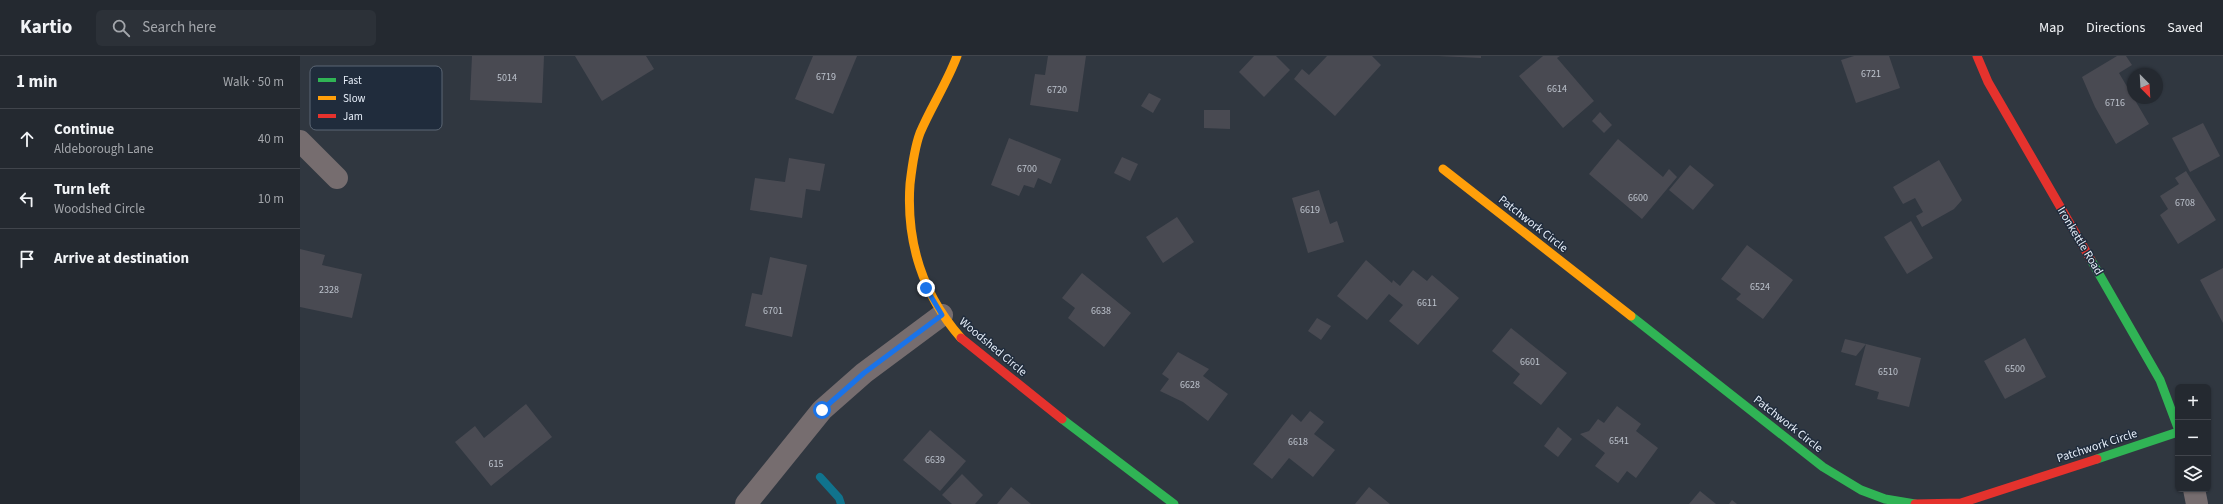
<!DOCTYPE html>
<html lang="en">
<head>
<meta charset="utf-8">
<style>
	:root { --surface:#242930; --page:#2c3138; --text:#f1f3f6; --muted:#a3a6ab; --line:#41454c }
	body { margin:0; font-family:"Source Sans 3",sans-serif; background:var(--page); color:var(--text) }
	.controls { position:absolute; right:12px; bottom:12px; display:grid; overflow:hidden; border-radius:6px; box-shadow:0 1px 3px #0004 }
	.controls button { width:36px; height:36px; display:grid; place-items:center; padding:0; border:0; border-bottom:1px solid var(--line); background:var(--surface); color:var(--text); font:20px sans-serif }
	.compass { position:absolute; left:1827px; top:12px; width:36px; height:36px; border-radius:50%; background:var(--surface); box-shadow:0 1px 3px #0004; rotate:156deg }
	.stop { position:absolute; width:12px; height:12px; margin:-9px; border:3px solid #1a73e8; border-radius:50%; background:#fff }
	.stop.end { background:#1a73e8; border-color:#fff; box-shadow:0 1px 4px #0008 }
	.list { margin:0; padding:0; list-style:none }
	h2 { display:flex; justify-content:space-between; align-items:center; height:52px; margin:0; padding:0 16px; font-size:17px }
	h2 small { font-size:13px; font-weight:400; color:var(--muted) }
	.list li { display:grid; grid-template-columns:26px 1fr auto; gap:12px; align-items:center; box-sizing:border-box; height:60px; padding:0 16px; border-top:1px solid var(--line) }
	.list b { display:block; font-size:15px; white-space:nowrap }
	.list p { margin:0; font-size:13px; white-space:nowrap; color:var(--muted) }
	.list em { font-size:13px; font-style:normal; color:var(--muted) }
	.icon { flex:none; width:22px; height:22px; fill:none; stroke:currentColor; stroke-width:2; stroke-linecap:round; stroke-linejoin:round }
	.map { position:relative; flex:none; width:1923px; height:448px; overflow:hidden }
	header { display:flex; align-items:center; gap:24px; box-sizing:border-box; height:56px; padding:0 20px; background:var(--surface); border-bottom:1px solid var(--line) }
	header strong { font-size:19px }
	nav { display:flex; gap:22px; margin-inline-start:auto; font-size:14px }
	.search { width:280px; height:36px; background:var(--page); display:flex; align-items:center; gap:10px; box-sizing:border-box; padding:0 14px; border-radius:6px; color:var(--muted); font-size:15px }
	main { display:flex }
	aside { flex:1; background:var(--surface) }
	.map>svg:first-child { display:block }
	.lines { fill:none; stroke-linecap:round; stroke-linejoin:round }
	.stream { stroke:#10738d; stroke-width:8 }
	.building { fill:#494a52 }
	.street { stroke:#766d6f; stroke-width:22 }
	.fast { stroke:#30b455; stroke-width:9 }
	.slow { stroke:#ff9f0a; stroke-width:9 }
	.jam { stroke:#e5322d; stroke-width:9 }
	.route { stroke:#1a73e8; stroke-width:5 }
	.labels { text-anchor:middle; dominant-baseline:central; stroke-width:3; stroke-linejoin:round; paint-order:stroke }
	.number-label { font-size:10px; fill:#bec4ce }
	.street-label { font-size:12px; fill:#e5edf8; stroke:#202c3c }
	.key { fill:#202c3c; stroke:#5b6674; stroke-width:1 }
	.key-label { font-size:11px; fill:#e5edf8 }
</style>
</head>
<body>
<header>
<strong>Kartio</strong>
<div class="search"><svg class="icon" aria-label="search" viewBox="0 0 24 24"><circle cx="10" cy="10" r="6"/><path d="M15 15l6 6"/></svg>Search here</div>
<nav><a>Map</a><a>Directions</a><a>Saved</a></nav>
</header>
<main>
<aside>
<h2>1 min<small>Walk · 50 m</small></h2>
<ul class="list">
<li><svg class="icon" aria-label="ahead" viewBox="0 0 24 24"><path d="M12 20V5M6 11l6-6 6 6"/></svg><div><b>Continue</b><p>Aldeborough Lane</p></div><em>40 m</em></li>
<li><svg class="icon" aria-label="left" viewBox="0 0 24 24"><path d="M17 20v-9H6M10 6l-5 5 5 5"/></svg><div><b>Turn left</b><p>Woodshed Circle</p></div><em>10 m</em></li>
<li><svg class="icon" aria-label="arrive" viewBox="0 0 24 24"><path d="M6 21V4h12l-3 4 3 4H6"/></svg><div><b>Arrive at destination</b></div></li>
</ul>
</aside>
<div class="map">
<svg width="1923" height="448" viewBox="0 0 1923 448">
	<rect width="100%" height="100%" fill="#303740"/>
	<g class="lines">
		<polyline class="stream" points="520,421 539,442 541,448"/>
	</g>
	<g class="building">
		<polygon points="172,0 244,0 242,47 170,44"/>
		<polygon points="275,0 346,0 354,13 302,45"/>
		<polygon points="513,0 557,0 533,58 495,43"/>
		<polygon points="748,0 786,0 778,56 730,49 735,18 745,19"/>
		<polygon points="954,0 976,0 990,14 964,41 939,16"/>
		<polygon points="1027,0 1072,0 1081,9 1035,60 994,23 1002,13 1009,19"/>
		<polygon points="1138,0 1181,0 1181,2"/>
		<polygon points="1243,0 1260,0 1257,2 1294,45 1263,72 1219,20"/>
		<polygon points="1554,0 1589,0 1600,32 1556,47 1541,4"/>
		<polygon points="1817,0 1826,0 1832,9 1819,17 1849,68 1816,88 1795,51 1782,21"/>
		<polygon points="849,37 861,43 853,57 841,50"/>
		<polygon points="904,54 930,54 930,73 904,72"/>
		<polygon points="1300,56 1312,69 1304,77 1292,65"/>
		<polygon points="1903,67 1920,100 1890,116 1872,82"/>
		<polygon points="709,82 761,103 751,128 738,122 734,132 724,129 719,140 691,129"/>
		<polygon points="1318,83 1363,121 1369,113 1377,121 1342,163 1289,118"/>
		<polygon points="822,101 838,108 830,125 814,117"/>
		<polygon points="489,102 525,108 520,135 506,133 502,162 450,154 455,122 485,126"/>
		<polygon points="1639,104 1662,144 1654,153 1622,171 1616,160 1623,156 1615,142 1603,148 1593,131"/>
		<polygon points="1390,109 1414,129 1393,154 1369,134"/>
		<polygon points="1886,115 1916,164 1878,188 1860,159 1868,153 1860,140 1879,128 1875,122"/>
		<polygon points="1019,134 1030,168 1037,165 1044,186 1008,197 992,142"/>
		<polygon points="877,161 894,186 863,207 846,181"/>
		<polygon points="1611,165 1633,202 1607,218 1584,181"/>
		<polygon points="1447,189 1493,224 1463,263 1436,243 1441,238 1421,223"/>
		<polygon points="0,193 25,199 22,209 62,218 52,262 0,251"/>
		<polygon points="470,201 507,209 492,281 445,270 452,237 462,239"/>
		<polygon points="1066,204 1092,227 1093,224 1100,230 1113,214 1127,225 1132,219 1159,242 1118,289 1089,265 1103,249 1089,238 1067,264 1037,240"/>
		<polygon points="1923,212 1923,267 1900,224"/>
		<polygon points="782,217 831,257 804,291 768,262 775,252 762,242"/>
		<polygon points="1017,262 1031,270 1021,284 1008,275"/>
		<polygon points="1211,272 1267,317 1241,349 1213,327 1220,318 1192,295"/>
		<polygon points="1725,282 1746,321 1705,343 1684,305"/>
		<polygon points="1545,283 1566,288 1556,300 1541,296"/>
		<polygon points="1566,288 1621,302 1609,351 1577,343 1579,336 1555,329"/>
		<polygon points="878,296 909,313 903,320 928,338 908,365 883,346 860,335 869,323 862,318"/>
		<polygon points="226,348 252,381 191,430 155,386 175,370 184,382"/>
		<polygon points="1317,350 1341,368 1336,375 1358,392 1336,422 1327,415 1318,427 1295,410 1305,397 1280,378 1289,375 1298,363 1304,367"/>
		<polygon points="1010,355 1024,366 1014,378 1035,394 1013,421 989,402 972,423 953,408 992,358 1001,366"/>
		<polygon points="1258,371 1272,383 1258,401 1244,390"/>
		<polygon points="630,374 666,405 640,435 603,404"/>
		<polygon points="662,418 683,439 675,448 652,448 642,439"/>
		<polygon points="711,431 731,448 697,448"/>
		<polygon points="1069,431 1090,448 1055,448"/>
		<polygon points="1400,435 1416,448 1389,448"/>
		<polygon points="1432,444 1437,448 1429,448"/>
	</g>
	<g class="lines">
		<g class="street">
			<polyline points="0,85 37,122"/>
			<polyline points="1894,433 1897,448"/>
			<polyline points="446,448 522,354 564,317 642,259"/>
		</g>
		<g class="fast">
			<polyline points="1791,204 1860,324 1878,372"/>
			<polyline points="1331,260 1523,411 1561,434 1585,443 1615,448"/>
			<polyline points="762,363 874,448"/>
			<polyline points="1797,403 1878,376"/>
		</g>
		<g class="slow">
			<path d="M657 0C647 27 631 51 620 77 614 93 612 111 610 128 606 186 623 239 661 282"/>
			<polyline points="1143,113 1331,260"/>
		</g>
		<g class="jam">
			<polyline points="1677,0 1688,26 1791,204"/>
			<polyline points="661,282 762,363"/>
			<polyline points="1615,448 1661,447 1797,403"/>
		</g>
	</g>
	<g class="lines">
		<polyline class="route" points="522,354 564,317 642,259 626,232"/>
	</g>
	<g class="labels">
		<g class="number-label">
			<text x="1571" y="18">6721</text>
			<text x="526" y="21">6719</text>
			<text x="207" y="22">5014</text>
			<text x="1257" y="33">6614</text>
			<text x="757" y="34">6720</text>
			<text x="1815" y="47">6716</text>
			<text x="727" y="113">6700</text>
			<text x="1338" y="142">6600</text>
			<text x="1885" y="147">6708</text>
			<text x="1010" y="154">6619</text>
			<text x="1460" y="231">6524</text>
			<text x="29" y="234">2328</text>
			<text x="1127" y="247">6611</text>
			<text x="473" y="255">6701</text>
			<text x="801" y="255">6638</text>
			<text x="1230" y="306">6601</text>
			<text x="1715" y="313">6500</text>
			<text x="1588" y="316">6510</text>
			<text x="890" y="329">6628</text>
			<text x="1319" y="385">6541</text>
			<text x="998" y="386">6618</text>
			<text x="635" y="404">6639</text>
			<text x="196" y="408">615</text>
		</g>
		<g class="street-label">
			<text transform="translate(1233 168) rotate(38)">Patchwork Circle</text>
			<text transform="translate(1780 185) rotate(59)">Ironkettle Road</text>
			<text transform="translate(693 291) rotate(40)">Woodshed Circle</text>
			<text transform="translate(1488 368) rotate(38)">Patchwork Circle</text>
			<text transform="translate(1797 390) rotate(-18)">Patchwork Circle</text>
		</g>
	</g>
	<rect x="10" y="10" width="132" height="64" rx="6" class="key"/>
	<rect x="18" y="22" width="18" height="4" fill="#30b455"/>
	<rect x="18" y="40" width="18" height="4" fill="#ff9f0a"/>
	<rect x="18" y="58" width="18" height="4" fill="#e5322d"/>
	<g class="key-label">
		<text x="43" y="28">Fast</text>
		<text x="43" y="46">Slow</text>
		<text x="43" y="64">Jam</text>
	</g>
</svg>
<div class="controls">
<button>+</button>
<button>−</button>
<button><svg class="icon" aria-label="layers" viewBox="0 0 24 24"><path d="M12 4l9 5-9 5-9-5zM3 14l9 5 9-5"/></svg></button>
</div>
<svg class="compass" viewBox="-18 -18 36 36"><path d="M0-13l5 13h-10z" fill="#e53935"/><path d="M0 13l5-13h-10z" fill="#a3a6ab"/></svg>
<div class="stop" style="left:522px;top:354px"></div>
<div class="stop end" style="left:626px;top:232px"></div>
</div>
</main>
</body>
</html>
